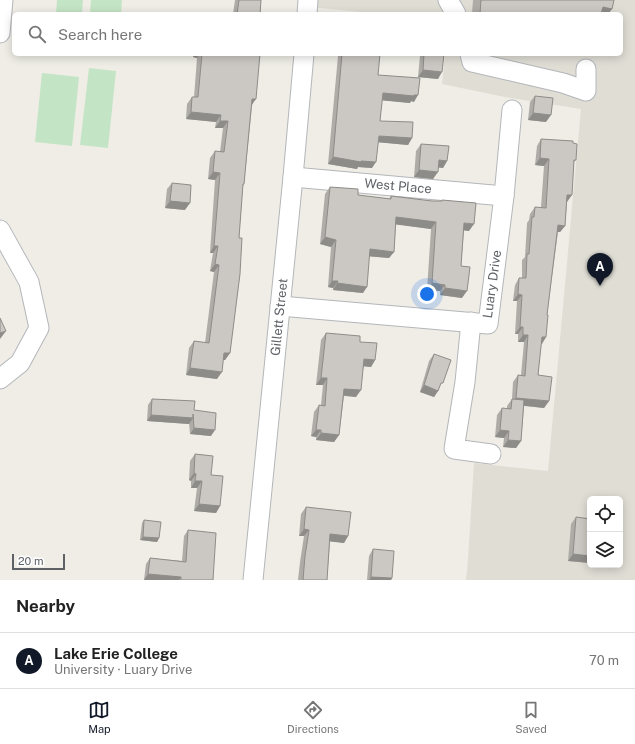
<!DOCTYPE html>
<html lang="en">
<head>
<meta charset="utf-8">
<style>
	:root { --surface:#fff; --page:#f6f6f6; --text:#222; --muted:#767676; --line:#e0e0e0; --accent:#111827 }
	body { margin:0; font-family:"Public Sans",sans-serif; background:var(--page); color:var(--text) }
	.controls { position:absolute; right:12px; bottom:12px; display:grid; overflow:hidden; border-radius:6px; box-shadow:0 2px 10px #0003 }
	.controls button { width:36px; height:36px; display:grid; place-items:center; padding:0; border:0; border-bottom:1px solid var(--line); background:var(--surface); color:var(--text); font:20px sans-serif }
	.scale { position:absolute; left:12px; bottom:10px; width:53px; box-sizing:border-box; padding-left:4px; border:2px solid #5e6166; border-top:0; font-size:11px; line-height:14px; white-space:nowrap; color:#5e6166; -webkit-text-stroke:3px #fff; paint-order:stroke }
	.you { position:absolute; left:427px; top:294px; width:14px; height:14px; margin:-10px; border:3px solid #fff; border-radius:50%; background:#1a73e8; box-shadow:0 0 0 6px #1a73e833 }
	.badge { display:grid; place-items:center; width:26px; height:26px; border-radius:50%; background:var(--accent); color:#fff; font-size:13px; font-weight:700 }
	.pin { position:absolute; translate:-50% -33px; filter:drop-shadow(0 1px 2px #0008) }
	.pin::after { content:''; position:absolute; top:21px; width:14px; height:12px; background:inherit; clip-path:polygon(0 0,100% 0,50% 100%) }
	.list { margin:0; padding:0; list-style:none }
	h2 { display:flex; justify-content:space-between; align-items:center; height:52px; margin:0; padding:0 16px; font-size:17px }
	h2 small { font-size:13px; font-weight:400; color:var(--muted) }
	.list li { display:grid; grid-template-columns:26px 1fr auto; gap:12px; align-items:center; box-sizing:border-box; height:56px; padding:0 16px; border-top:1px solid var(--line) }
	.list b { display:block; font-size:15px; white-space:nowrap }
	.list p { margin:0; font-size:13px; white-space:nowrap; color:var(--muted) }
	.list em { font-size:13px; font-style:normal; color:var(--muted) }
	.icon { flex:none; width:22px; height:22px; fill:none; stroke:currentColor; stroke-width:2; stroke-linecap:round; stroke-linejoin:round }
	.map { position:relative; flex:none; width:635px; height:580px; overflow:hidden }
	.search { position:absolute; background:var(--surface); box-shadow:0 2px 10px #0003; left:12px; right:12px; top:12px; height:44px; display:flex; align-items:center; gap:10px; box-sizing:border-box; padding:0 14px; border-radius:6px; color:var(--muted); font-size:15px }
	.sheet { height:108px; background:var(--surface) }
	nav { display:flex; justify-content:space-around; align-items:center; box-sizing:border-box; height:56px; border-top:1px solid var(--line); background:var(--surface); font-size:11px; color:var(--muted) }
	nav a { display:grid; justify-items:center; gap:2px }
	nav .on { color:var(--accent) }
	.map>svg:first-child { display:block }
	.education { fill:#dfddd4; fill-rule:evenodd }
	.green { fill:#c4e5c5 }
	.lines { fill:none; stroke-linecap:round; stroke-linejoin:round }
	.minor-casing { stroke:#b3b6ba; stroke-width:21 }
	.minor { stroke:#fff; stroke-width:19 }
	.wall { fill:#afaca8 }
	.shaded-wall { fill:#8e8c88 }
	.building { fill:#cbc8c3; stroke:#8e8c88 }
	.labels { text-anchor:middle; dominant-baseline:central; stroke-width:3; stroke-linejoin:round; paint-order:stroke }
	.street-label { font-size:13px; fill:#5e6166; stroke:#fff }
</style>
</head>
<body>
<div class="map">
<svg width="635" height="580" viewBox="0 0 635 580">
	<rect width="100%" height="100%" fill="#efede6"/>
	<path class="education" d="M308 0H635V580H466L468 560 474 463 548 471 581 109 505 97 442 84 445 54H621V14H383L308 7ZM590 499H620V565H590Z"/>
	<g class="green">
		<polygon points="57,0 83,0 82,14 56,14"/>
		<polygon points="91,0 122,0 121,14 90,14"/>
		<polygon points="89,68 116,71 108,148 80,145"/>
		<polygon points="42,73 79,77 72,146 35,142"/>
	</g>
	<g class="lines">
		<defs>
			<g id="minor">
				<polyline points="448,0 456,14"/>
				<polyline points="307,14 308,0"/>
				<polyline points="0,33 3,0"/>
				<polyline points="470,54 472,62 563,83 586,91 586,69"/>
				<polyline points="293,177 504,196"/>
				<polyline points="0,230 29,282 39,328 20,363 0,379"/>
				<polyline points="280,306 488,324 504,196 512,110"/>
				<polyline points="471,322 465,382 454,449 491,454"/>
				<polyline points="253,580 293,177 304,54"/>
			</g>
		</defs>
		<use href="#minor" class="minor-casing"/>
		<use href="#minor" class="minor"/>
	</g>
	<g class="wall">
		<polygon points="235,0 261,0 260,14 233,14"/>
		<polygon points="473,0 614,0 612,9 608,14 472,14"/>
		<polygon points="193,54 260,54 252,106 244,184 243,186 230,353 225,360 223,360 217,379 186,375 189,348 194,341 205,343 214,272 210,271 213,253 210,253 215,180 208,179 210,158 215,151 220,152 223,128 215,128 216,122 186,119 187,104 192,97 194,97 197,58 193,57"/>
		<polygon points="340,54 342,54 378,75 414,102 411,101 410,103 382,100 380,121 412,138 408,145 378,142 372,168 358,167 357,169 328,164 338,56"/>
		<polygon points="421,54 444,54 438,79 418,77 420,56"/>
		<polygon points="535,96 546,122 528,120 530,102"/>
		<polygon points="541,139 573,143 576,160 574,162 567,202 565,226 560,232 558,232 547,315 546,337 541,344 538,375 549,401 544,408 524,406 521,441 516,448 503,447 504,438 495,437 497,415 502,408 507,409 507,406 512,399 513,382 518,375 521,375 524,342 518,342 518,334 515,334 517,301 513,301 515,285 519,278 522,278 522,260 525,257 527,223 529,220 530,214 535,207 541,207 544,166 535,165 537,146"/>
		<polygon points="421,144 447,161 443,168 438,167 433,179 414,177 416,151"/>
		<polygon points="172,183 185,210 165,208 167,189"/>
		<polygon points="330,187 358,195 389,199 391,196 432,201 441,201 442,200 469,231 464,230 461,266 462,298 440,295 440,291 427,290 431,229 396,224 394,252 389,258 369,256 363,293 333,290 333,288 328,287 331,247 320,244 325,194"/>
		<polygon points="326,333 360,342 375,360 371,367 364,366 356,397 344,396 339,435 334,442 316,440 316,437 311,436 314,412 319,405 321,405 323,385 316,385 321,340"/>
		<polygon points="434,354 439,388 438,391 434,397 420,392 429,361"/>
		<polygon points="152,399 194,410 211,436 190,434 189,423 189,424 147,421 148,405"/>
		<polygon points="195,454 211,475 220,506 216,513 194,511 197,488 191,488 191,481 189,480 190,461"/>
		<polygon points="306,507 348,536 344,543 330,541 327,580 298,580 300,562 304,536 299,536 301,514"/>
		<polygon points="576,517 590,563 568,561 571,524"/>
		<polygon points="144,520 159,538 157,542 140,540 142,523"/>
		<polygon points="188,530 213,580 144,580 146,564 150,558 182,561 184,536"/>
		<polygon points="373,549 392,578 391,580 367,580 369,556"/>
	</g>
	<g class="shaded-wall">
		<polygon points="603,7 612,9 608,14 599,14"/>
		<polygon points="195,54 199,54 197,58 193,57"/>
		<polygon points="576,54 585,54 584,56"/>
		<polygon points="423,70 442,72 438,79 418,77"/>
		<polygon points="383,93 414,95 418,95 414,102 411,101 410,103 378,100"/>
		<polygon points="252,99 256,99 251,106"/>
		<polygon points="191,112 221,115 216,122 186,119"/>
		<polygon points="533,113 551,115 546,122 528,120"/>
		<polygon points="220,121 228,121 223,128 215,128"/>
		<polygon points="379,136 412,138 408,145 375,142"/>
		<polygon points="333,157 376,162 372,168 358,167 357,169 328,164"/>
		<polygon points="540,158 549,159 544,166 535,165"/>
		<polygon points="439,160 447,161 443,168 434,167"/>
		<polygon points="419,170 438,172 433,179 414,177"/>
		<polygon points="213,172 220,173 215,180 208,179"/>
		<polygon points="567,195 572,195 567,202 563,201"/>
		<polygon points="170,201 190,203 185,210 165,208"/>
		<polygon points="396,217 436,222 431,229 392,224"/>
		<polygon points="464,223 474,224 469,231 460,230"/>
		<polygon points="558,225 565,226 560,232 554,232"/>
		<polygon points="325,237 336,240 331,247 320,244"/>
		<polygon points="214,246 218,246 213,253 210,253"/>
		<polygon points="370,249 394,252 389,258 365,256"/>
		<polygon points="215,264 219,265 214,272 210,271"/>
		<polygon points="332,281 338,281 333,288 328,287"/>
		<polygon points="337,283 367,287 363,293 333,290"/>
		<polygon points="432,283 445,285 440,291 427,290"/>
		<polygon points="445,288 467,291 462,298 440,295"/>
		<polygon points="518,294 522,295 517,301 513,301"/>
		<polygon points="520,327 523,327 518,334 515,334"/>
		<polygon points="6,331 0,339 0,333"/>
		<polygon points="523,335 528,335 524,342 518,342"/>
		<polygon points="542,337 546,337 542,344 537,344"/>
		<polygon points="224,353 230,353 225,360 219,360"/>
		<polygon points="364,359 375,360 371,367 360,366"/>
		<polygon points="190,368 222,372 217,379 186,375"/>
		<polygon points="321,378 327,378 323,385 316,385"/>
		<polygon points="424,385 438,391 434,397 420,392"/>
		<polygon points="344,389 361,390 356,397 340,395"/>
		<polygon points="516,398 549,401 544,408 511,404"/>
		<polygon points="151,415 193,418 189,424 147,421"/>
		<polygon points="194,428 215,430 211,436 190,434"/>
		<polygon points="316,430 321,430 316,437 311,436"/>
		<polygon points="500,430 509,431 504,438 495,437"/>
		<polygon points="321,433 339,435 334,442 316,440"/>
		<polygon points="508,440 521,441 516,448 503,447"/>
		<polygon points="194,473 196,474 191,481 189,480"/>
		<polygon points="195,481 202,481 197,488 191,488"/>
		<polygon points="199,504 220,506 216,513 194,511"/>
		<polygon points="304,529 309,530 304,536 299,536"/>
		<polygon points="330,534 348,536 344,543 326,541"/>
		<polygon points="143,537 159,538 157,542 140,540"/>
		<polygon points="573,554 590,556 590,563 568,561"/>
		<polygon points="148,574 181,577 179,580 144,580"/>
		<polygon points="371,577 392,578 391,580 369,580"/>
	</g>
	<g class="building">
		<polygon points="239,0 261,0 260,14 237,14"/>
		<polygon points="481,0 614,0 612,9 603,7 601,14 480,14"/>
		<polygon points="202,54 260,54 256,99 252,99 244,184 243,184 239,238 242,238 240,274 230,353 224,353 222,372 190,368 194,341 209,343 219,265 215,264 218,246 214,246 220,173 213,172 215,151 224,152 228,121 220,121 221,115 191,112 192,97 198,97"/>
		<polygon points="342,54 380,54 378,75 420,78 418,95 414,95 414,96 383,93 380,121 413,122 412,138 379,136 376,162 361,161 361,162 333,157"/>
		<polygon points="424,54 444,54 442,72 423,70"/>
		<polygon points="535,96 553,98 551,115 533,113"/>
		<polygon points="541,139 573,141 573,143 577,144 576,160 574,160 572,195 567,195 565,226 558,225 547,315 548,315 546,337 542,337 538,375 552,377 549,401 516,398 518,375 525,376 528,335 523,335 523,327 520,327 522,295 518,294 519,278 526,278 527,254 529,254 532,217 534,217 535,207 546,208 549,159 540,158"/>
		<polygon points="421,144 449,146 447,161 439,160 438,172 419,170"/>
		<polygon points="172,183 191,185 190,203 170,201"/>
		<polygon points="330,187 358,189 358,195 391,199 391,196 432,201 442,201 442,200 476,203 474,224 464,223 461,266 470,267 467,291 445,288 445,285 432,283 436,222 396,217 394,252 370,249 367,287 337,283 338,281 332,281 336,240 325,237"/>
		<polygon points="0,318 6,331 0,333"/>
		<polygon points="326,333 360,336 360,342 377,343 375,360 364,359 361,390 344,389 339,435 321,433 321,430 316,430 319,405 325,406 327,378 321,378"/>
		<polygon points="434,354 451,360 443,383 441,383 438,391 424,385"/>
		<polygon points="152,399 195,401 194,410 216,413 215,430 194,428 193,414 193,418 151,415"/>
		<polygon points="512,399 524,400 521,441 508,440 509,431 500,430 502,408 511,409"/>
		<polygon points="195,454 213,456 211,475 223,476 220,506 199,504 202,481 195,481 196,474 194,473"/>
		<polygon points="306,507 351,512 348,536 330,534 327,580 303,580 305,556 309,530 304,529"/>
		<polygon points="576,517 590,519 590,556 573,554"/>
		<polygon points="144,520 161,522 159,538 143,537"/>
		<polygon points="188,530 216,533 213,580 181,580 181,577 148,574 150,558 186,562"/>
		<polygon points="373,549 394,551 392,578 371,577"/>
	</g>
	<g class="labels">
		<g class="street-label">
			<text transform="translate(398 186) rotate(5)">West Place</text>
			<text transform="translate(492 284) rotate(-82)">Luary Drive</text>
			<text transform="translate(279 317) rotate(-84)">Gillett Street</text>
		</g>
	</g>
</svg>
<div class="controls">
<button><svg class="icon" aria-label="locate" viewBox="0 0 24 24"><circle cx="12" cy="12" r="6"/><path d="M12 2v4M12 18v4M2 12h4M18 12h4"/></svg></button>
<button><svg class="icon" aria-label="layers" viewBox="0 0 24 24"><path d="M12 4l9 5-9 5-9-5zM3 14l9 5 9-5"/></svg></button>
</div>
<div class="scale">20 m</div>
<div class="you"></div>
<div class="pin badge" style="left:600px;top:286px">A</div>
<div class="search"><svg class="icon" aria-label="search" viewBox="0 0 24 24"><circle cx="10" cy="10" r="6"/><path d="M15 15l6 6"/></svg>Search here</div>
</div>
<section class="sheet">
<h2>Nearby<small></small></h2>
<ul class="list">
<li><span class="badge">A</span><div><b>Lake Erie College</b><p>University · Luary Drive</p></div><em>70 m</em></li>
</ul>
</section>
<nav>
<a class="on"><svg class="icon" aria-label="map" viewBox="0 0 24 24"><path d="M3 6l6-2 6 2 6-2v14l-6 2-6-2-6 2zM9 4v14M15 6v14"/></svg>Map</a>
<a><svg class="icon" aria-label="directions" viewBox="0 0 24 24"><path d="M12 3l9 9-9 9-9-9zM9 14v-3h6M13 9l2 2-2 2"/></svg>Directions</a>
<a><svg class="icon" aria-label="saved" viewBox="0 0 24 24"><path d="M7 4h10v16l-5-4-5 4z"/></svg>Saved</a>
</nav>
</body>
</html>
